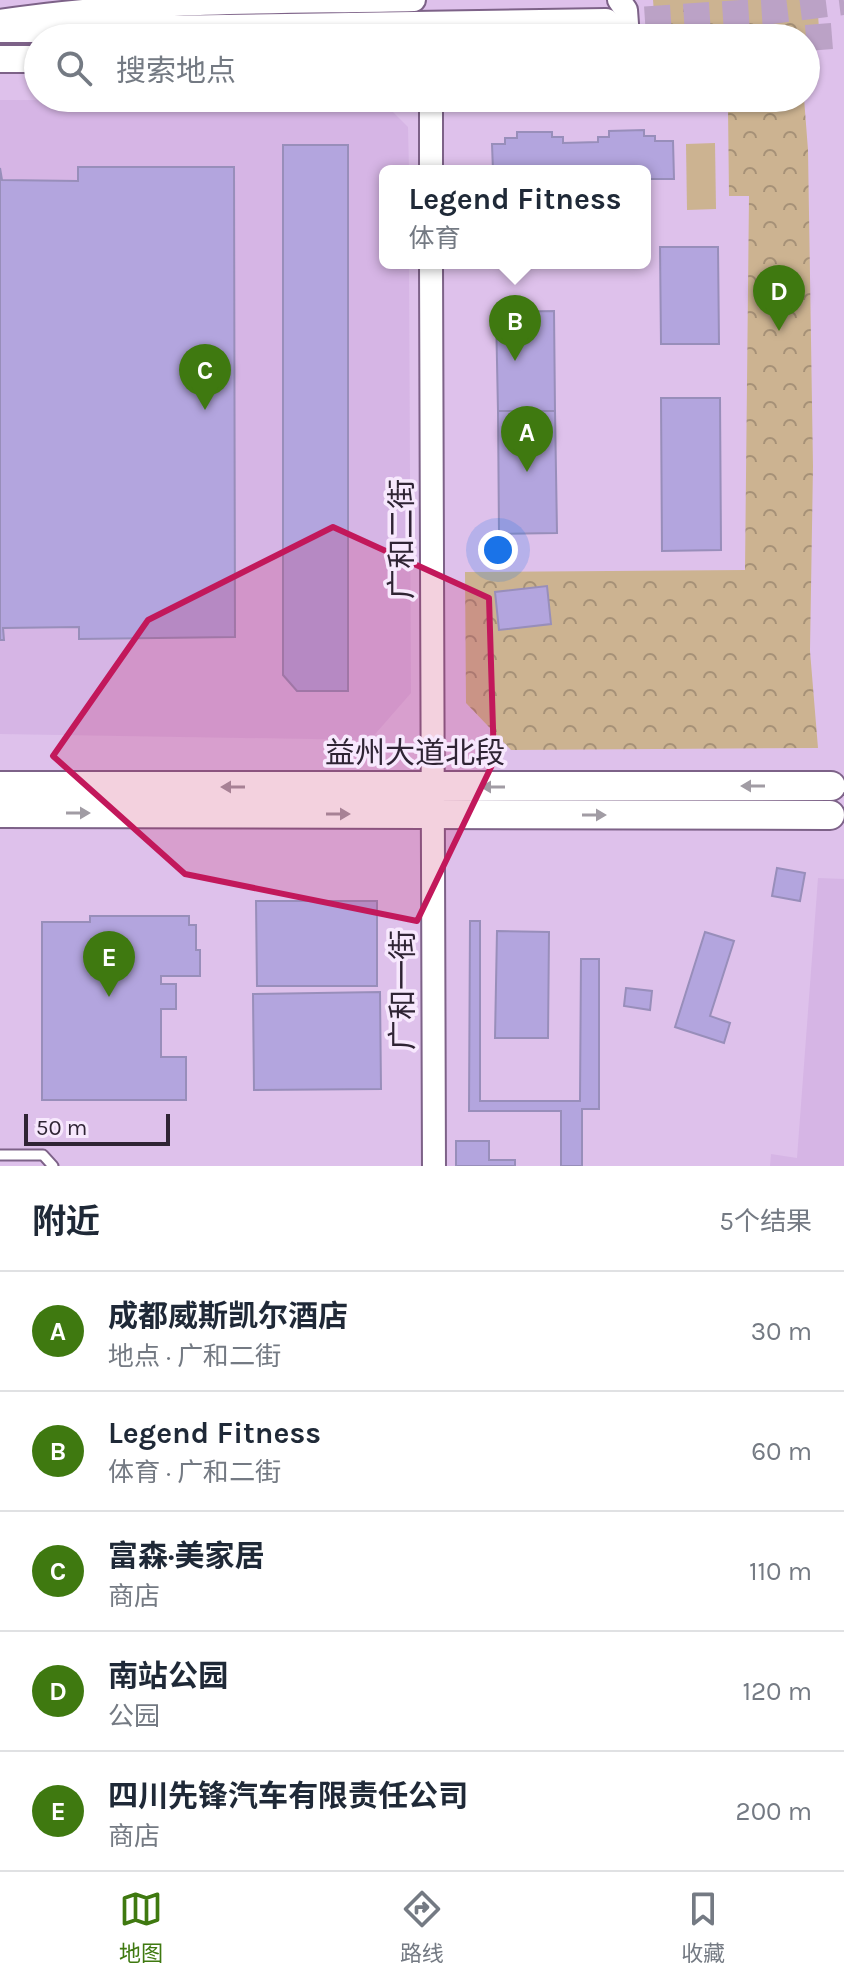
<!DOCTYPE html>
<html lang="zh">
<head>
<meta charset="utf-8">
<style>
	:root { --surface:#fff; --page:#f6f6f7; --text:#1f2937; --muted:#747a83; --line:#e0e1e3; --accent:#3f7910 }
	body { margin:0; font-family:Karla,"Noto Sans SC",sans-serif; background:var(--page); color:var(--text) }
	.scale { position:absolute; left:24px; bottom:20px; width:146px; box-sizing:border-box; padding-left:8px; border:4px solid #2f2434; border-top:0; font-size:22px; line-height:28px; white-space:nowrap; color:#2f2434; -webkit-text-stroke:6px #f7e8fd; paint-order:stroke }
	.you { position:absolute; left:498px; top:550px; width:28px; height:28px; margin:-20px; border:6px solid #fff; border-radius:50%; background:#1a73e8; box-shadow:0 0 0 12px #1a73e833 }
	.badge { display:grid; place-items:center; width:52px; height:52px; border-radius:50%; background:var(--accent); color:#fff; font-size:26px; font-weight:700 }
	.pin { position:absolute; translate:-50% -66px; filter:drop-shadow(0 2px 4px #0008) }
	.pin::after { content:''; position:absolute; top:42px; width:28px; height:24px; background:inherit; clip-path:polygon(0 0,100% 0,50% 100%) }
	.popup { position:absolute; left:379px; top:165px; width:272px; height:104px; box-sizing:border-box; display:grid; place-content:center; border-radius:12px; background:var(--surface); filter:drop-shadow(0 2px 6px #0005); font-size:26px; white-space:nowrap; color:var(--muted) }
	.popup b { font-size:30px; color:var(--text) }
	.popup::after { content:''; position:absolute; left:50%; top:100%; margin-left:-16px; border:16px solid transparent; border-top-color:var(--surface) }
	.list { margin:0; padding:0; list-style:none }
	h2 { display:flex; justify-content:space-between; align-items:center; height:104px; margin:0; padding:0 32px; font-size:34px }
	h2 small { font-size:26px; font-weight:400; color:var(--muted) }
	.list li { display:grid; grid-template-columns:52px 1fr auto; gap:24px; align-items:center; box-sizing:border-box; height:120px; padding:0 32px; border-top:2px solid var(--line) }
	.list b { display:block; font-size:30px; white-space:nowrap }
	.list p { margin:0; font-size:26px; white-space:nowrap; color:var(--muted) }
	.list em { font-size:26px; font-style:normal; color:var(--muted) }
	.icon { flex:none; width:44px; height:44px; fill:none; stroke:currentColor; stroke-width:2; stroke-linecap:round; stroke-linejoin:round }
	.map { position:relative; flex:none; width:844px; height:1166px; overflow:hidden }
	.search { position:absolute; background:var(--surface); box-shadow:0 2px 6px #0004; left:24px; right:24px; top:24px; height:88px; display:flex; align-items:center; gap:20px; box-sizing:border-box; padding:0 28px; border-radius:44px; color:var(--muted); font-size:30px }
	.sheet { height:704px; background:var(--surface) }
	nav { display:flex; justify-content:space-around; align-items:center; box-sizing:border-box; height:112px; border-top:2px solid var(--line); background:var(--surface); font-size:22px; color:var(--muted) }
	nav a { display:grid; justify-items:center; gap:4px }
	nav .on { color:var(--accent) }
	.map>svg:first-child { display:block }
	.built { fill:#d6b5e5 }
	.green { fill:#ccb391 }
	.park { fill:url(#park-crowns) }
	.building { fill:#b3a5de; stroke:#988eba; stroke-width:2 }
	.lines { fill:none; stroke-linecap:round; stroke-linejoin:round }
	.secondary-tunnel { stroke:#bba2c6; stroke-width:26; stroke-dasharray:26 13; stroke-linecap:butt }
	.service-casing { stroke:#7d6288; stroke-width:13 }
	.tertiary-casing { stroke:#7d6288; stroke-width:26 }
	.secondary-casing { stroke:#7d6288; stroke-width:30 }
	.primary-casing { stroke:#7d6288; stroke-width:32 }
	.service { stroke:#fff; stroke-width:9 }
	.tertiary { stroke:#fff; stroke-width:22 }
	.secondary { stroke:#fff; stroke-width:26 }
	.primary { stroke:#fff; stroke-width:28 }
	.oneway { fill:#a19ca4 }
	.marked { fill:#c2185b; fill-opacity:0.2; stroke:#c2185b; stroke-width:6; stroke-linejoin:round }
	.labels { text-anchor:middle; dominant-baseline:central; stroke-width:7; stroke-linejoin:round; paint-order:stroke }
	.street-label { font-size:30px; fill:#2f2434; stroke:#f7e8fd }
</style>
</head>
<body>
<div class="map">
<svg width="844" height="1166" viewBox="0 0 844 1166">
	<defs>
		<pattern id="park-crowns" width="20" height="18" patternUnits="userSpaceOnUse" patternTransform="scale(2)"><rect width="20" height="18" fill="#ccb391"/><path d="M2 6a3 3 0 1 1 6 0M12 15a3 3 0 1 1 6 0" fill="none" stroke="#a69177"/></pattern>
	</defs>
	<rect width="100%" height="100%" fill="#dec1eb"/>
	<g class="built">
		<polygon points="0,100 382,101 408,127 409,171 385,171 385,263 409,263 411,693 370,740 0,734"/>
		<polygon points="818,878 844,879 844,1166 770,1166 771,1154 797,1158"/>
	</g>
	<polygon class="green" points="715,143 716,209 687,210 686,144"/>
	<g class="park">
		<polygon points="653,0 817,0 819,29 806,64 806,38 656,38"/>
		<polygon points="754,98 804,98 808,150 813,466 810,651 818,748 511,750 466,703 465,572 745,570 749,196 729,196 728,109 755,107"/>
	</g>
	<g class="building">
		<polygon points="644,130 644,136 655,136 655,141 673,141 674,179 645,179 645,171 493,171 492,144 505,144 505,138 517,138 517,132 552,132 552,137 563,137 563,143 598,142 598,137 609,137 609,131"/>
		<polygon points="283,145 348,145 348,691 297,691 283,675"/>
		<polygon points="78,167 234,167 235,637 79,639 79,627 3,628 4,640 0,640 0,168 2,180 78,181"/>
		<polygon points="660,247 718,247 719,344 661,344"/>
		<polygon points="554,311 555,411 498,411 496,312"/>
		<polygon points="661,398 720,398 721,550 662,551"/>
		<polygon points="498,411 555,411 557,533 499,534"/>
		<polygon points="547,586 551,624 499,630 495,592"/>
		<polygon points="777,868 805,873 800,901 772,896"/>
		<polygon points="256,901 377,901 377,986 257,986"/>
		<polygon points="90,916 189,916 189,925 196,925 196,950 200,950 200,976 161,976 161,984 176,984 176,1009 161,1009 161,1057 186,1057 186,1100 42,1100 42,922 90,922"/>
		<polygon points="470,921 480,921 480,1101 580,1101 581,959 599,959 599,1109 582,1109 582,1166 561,1166 561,1111 469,1111"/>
		<polygon points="497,931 549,932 548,1038 495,1038"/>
		<polygon points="705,932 734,941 710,1016 730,1023 724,1043 675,1027"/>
		<polygon points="626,988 652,991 650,1010 624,1006"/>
		<polygon points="380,992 381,1089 254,1090 253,994"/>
		<polygon points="456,1141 489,1141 489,1160 515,1160 515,1166 456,1166"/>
	</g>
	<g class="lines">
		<g class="secondary-tunnel">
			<polyline points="606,22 771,11 844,2"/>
			<polyline points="806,38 844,35"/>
		</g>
		<defs>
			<polyline id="service" points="0,1155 43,1155 53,1166"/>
			<g id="tertiary">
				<polyline points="619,0 626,10 628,38"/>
				<path d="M0 21C136 0 277 3 414 0"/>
				<polyline points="431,98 431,171"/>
				<polyline points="431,263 434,1166"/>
			</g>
			<g id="secondary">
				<polyline points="0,29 163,29 606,22"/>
				<polyline points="0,59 38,59"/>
			</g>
			<g id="primary">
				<polyline points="0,786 831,786"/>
				<polyline points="0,813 830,815"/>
			</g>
		</defs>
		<use href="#service" class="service-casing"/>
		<use href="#tertiary" class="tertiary-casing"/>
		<use href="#secondary" class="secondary-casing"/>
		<use href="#primary" class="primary-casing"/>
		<use href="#service" class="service"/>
		<use href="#tertiary" class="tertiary"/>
		<use href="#secondary" class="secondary"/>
		<use href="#primary" class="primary"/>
	</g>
	<defs><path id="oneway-solid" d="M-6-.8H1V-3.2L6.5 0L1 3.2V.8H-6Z" transform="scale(2)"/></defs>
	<g class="oneway">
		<use href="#oneway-solid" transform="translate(753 786) rotate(180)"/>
		<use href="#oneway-solid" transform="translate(233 787) rotate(-180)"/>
		<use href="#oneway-solid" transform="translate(493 787) rotate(180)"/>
		<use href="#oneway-solid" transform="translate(78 813)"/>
		<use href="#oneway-solid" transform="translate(338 814)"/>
		<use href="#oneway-solid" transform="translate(594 815)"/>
	</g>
	<path class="marked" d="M333 527 489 598 494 761 417 921 185 874 53 756 148 620Z"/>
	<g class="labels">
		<g class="street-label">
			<text transform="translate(402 539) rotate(-90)">广和二街</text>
			<text x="415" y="753">益州大道北段</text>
			<text transform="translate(403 990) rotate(-90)">广和一街</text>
		</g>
	</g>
</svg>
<div class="scale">50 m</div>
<div class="you"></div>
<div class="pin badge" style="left:527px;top:472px">A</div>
<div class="pin badge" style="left:515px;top:361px">B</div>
<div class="popup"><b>Legend Fitness</b>体育</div>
<div class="pin badge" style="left:205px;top:410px">C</div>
<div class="pin badge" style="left:779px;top:331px">D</div>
<div class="pin badge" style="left:109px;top:997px">E</div>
<div class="search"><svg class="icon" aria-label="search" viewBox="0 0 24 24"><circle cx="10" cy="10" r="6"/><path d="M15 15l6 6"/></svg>搜索地点</div>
</div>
<section class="sheet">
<h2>附近<small>5个结果</small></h2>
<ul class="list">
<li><span class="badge">A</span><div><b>成都威斯凯尔酒店</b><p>地点 · 广和二街</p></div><em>30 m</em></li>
<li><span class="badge">B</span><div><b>Legend Fitness</b><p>体育 · 广和二街</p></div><em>60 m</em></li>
<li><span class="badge">C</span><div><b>富森·美家居</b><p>商店</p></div><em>110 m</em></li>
<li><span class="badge">D</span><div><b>南站公园</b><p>公园</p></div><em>120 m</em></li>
<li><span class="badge">E</span><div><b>四川先锋汽车有限责任公司</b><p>商店</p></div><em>200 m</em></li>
</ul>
</section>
<nav>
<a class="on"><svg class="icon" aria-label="map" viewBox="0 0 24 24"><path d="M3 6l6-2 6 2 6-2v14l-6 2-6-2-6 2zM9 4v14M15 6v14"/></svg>地图</a>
<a><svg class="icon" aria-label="directions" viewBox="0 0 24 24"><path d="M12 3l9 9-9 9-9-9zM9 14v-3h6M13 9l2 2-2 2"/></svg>路线</a>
<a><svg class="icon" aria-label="saved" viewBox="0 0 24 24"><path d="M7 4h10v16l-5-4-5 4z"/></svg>收藏</a>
</nav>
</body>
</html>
